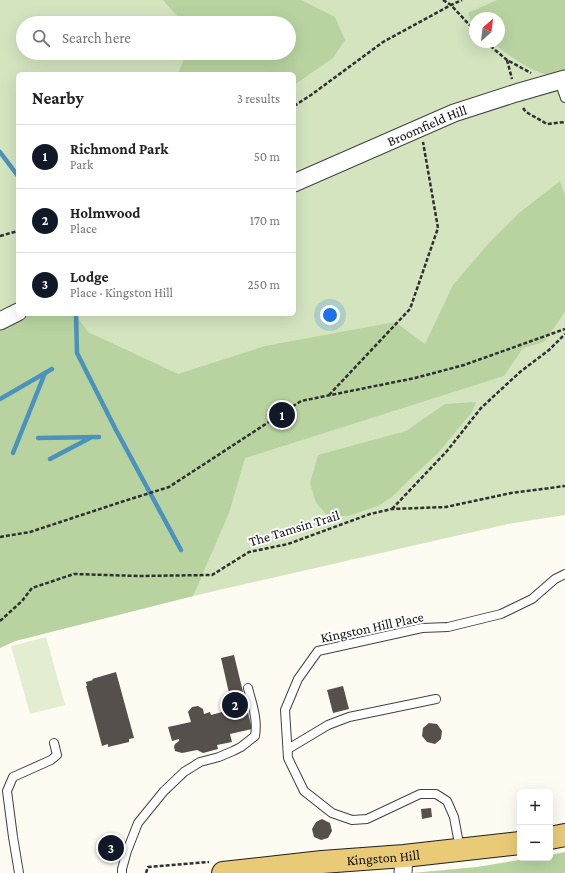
<!DOCTYPE html>
<html lang="en">
<head>
<meta charset="utf-8">
<style>
	:root { --surface:#fff; --page:#f2f2f2; --text:#222; --muted:#767676; --line:#e0e0e0; --accent:#111827 }
	body { margin:0; font-family:"Crimson Pro",serif; background:var(--page); color:var(--text) }
	.controls { position:absolute; right:12px; bottom:12px; display:grid; overflow:hidden; border-radius:6px; box-shadow:0 4px 16px #0002 }
	.controls button { width:36px; height:36px; display:grid; place-items:center; padding:0; border:0; border-bottom:1px solid var(--line); background:var(--surface); color:var(--text); font:20px sans-serif }
	.compass { position:absolute; left:469px; top:12px; width:36px; height:36px; border-radius:50%; background:var(--surface); box-shadow:0 4px 16px #0002; rotate:28deg }
	.you { position:absolute; left:330px; top:315px; width:14px; height:14px; margin:-10px; border:3px solid #fff; border-radius:50%; background:#1a73e8; box-shadow:0 0 0 6px #1a73e833 }
	.badge { display:grid; place-items:center; width:26px; height:26px; border-radius:50%; background:var(--accent); color:#fff; font-size:13px; font-weight:700 }
	.pin { position:absolute; translate:-50% -50%; border:2px solid #fff; box-shadow:0 1px 4px #0006 }
	.list { margin:0; padding:0; list-style:none }
	h2 { display:flex; justify-content:space-between; align-items:center; height:52px; margin:0; padding:0 16px; font-size:17px }
	h2 small { font-size:13px; font-weight:400; color:var(--muted) }
	.list li { display:grid; grid-template-columns:26px 1fr auto; gap:12px; align-items:center; box-sizing:border-box; height:64px; padding:0 16px; border-top:1px solid var(--line) }
	.list b { display:block; font-size:15px; white-space:nowrap }
	.list p { margin:0; font-size:13px; white-space:nowrap; color:var(--muted) }
	.list em { font-size:13px; font-style:normal; color:var(--muted) }
	.icon { flex:none; width:22px; height:22px; fill:none; stroke:currentColor; stroke-width:2; stroke-linecap:round; stroke-linejoin:round }
	.map { position:relative; flex:none; width:565px; height:873px; overflow:hidden }
	.search { position:absolute; background:var(--surface); box-shadow:0 4px 16px #0002; left:16px; top:16px; width:280px; height:44px; display:flex; align-items:center; gap:10px; box-sizing:border-box; padding:0 14px; border-radius:22px; color:var(--muted); font-size:15px }
	.panel { position:absolute; background:var(--surface); box-shadow:0 4px 16px #0002; left:16px; top:72px; width:280px; height:244px; border-radius:6px }
	.map>svg:first-child { display:block }
	.green { fill:#d3e4bf; fill-rule:evenodd }
	.forest { fill:#b8d3a0 }
	.pitch { fill:#e3edcf }
	.lines { fill:none; stroke-linecap:round; stroke-linejoin:round }
	.stream { stroke:#4b93bd; stroke-width:4.5 }
	.building { fill:#56504c }
	.lane-casing { stroke:#414141; stroke-width:10 }
	.street-casing { stroke:#414141; stroke-width:19 }
	.primary-casing { stroke:#1f1f1f; stroke-width:24 }
	.path { stroke:#303030; stroke-width:2.5; stroke-dasharray:4 2; stroke-linecap:butt }
	.lane { stroke:#fff; stroke-width:8 }
	.street { stroke:#fff; stroke-width:17 }
	.primary { stroke:#e8ca77; stroke-width:22 }
	.labels { text-anchor:middle; dominant-baseline:central; stroke-width:4; stroke-linejoin:round; paint-order:stroke }
	.street-label { font-size:14px; fill:#0e0e0e; stroke:#fff }
</style>
</head>
<body>
<div class="map">
<svg width="565" height="873" viewBox="0 0 565 873">
	<rect width="100%" height="100%" fill="#fdfbf2"/>
	<path class="green" d="M0 0H565V515L508 524 193 596 15 641 0 648ZM475 18H499V42H475ZM23 23H289V53H23ZM18 74H294V314H18Z"/>
	<g class="forest">
		<polygon points="163,0 301,0 335,17 345,40 333,58 294,85 294,74 178,74 186,53 289,53 289,23 183,23"/>
		<path d="M497 0H565V72C561 73 557 75 553 75 534 75 506 53 492 42H499V18H475V26L472 23 468 13Z"/>
		<polygon points="560,181 565,195 565,312 544,342 523,348 504,376 245,458 229,513 193,596 15,641 0,648 0,321 18,314 75,314 88,332 178,374 265,346 395,322 425,344 453,285 489,243 519,213"/>
		<polygon points="476,402 472,412 438,453 413,476 392,497 378,506 348,516 328,516 316,503 310,483 318,455 406,431 445,404"/>
		<polygon points="565,852 565,873 412,873 477,867 531,858 550,858 550,855"/>
	</g>
	<polygon class="pitch" points="46,637 65,705 30,714 11,646"/>
	<g class="lines">
		<g class="stream">
			<polyline points="0,152 18,176"/>
			<polyline points="76,314 77,353 116,430 181,550"/>
			<polyline points="0,399 52,369"/>
			<polyline points="38,438 99,437"/>
			<polyline points="13,453 45,373"/>
			<polyline points="50,459 90,438"/>
		</g>
	</g>
	<g class="building">
		<polygon points="234,655 252,729 230,734 232,742 217,745 218,749 203,753 197,750 182,753 175,751 174,747 175,744 179,741 179,739 172,741 168,727 191,722 188,712 192,707 198,706 203,709 204,714 210,712 211,715 226,711 224,704 230,702 227,693 229,693 221,658"/>
		<polygon points="116,672 134,738 129,739 129,742 108,747 108,744 102,746 86,686 87,686 86,682 93,680 92,679"/>
		<polygon points="343,686 349,709 333,713 327,690"/>
		<polygon points="429,723 437,724 442,731 441,739 435,744 427,742 422,736 423,728"/>
		<polygon points="431,808 432,817 422,819 421,809"/>
		<polygon points="322,819 330,823 332,831 328,838 321,840 314,837 312,829 316,822"/>
		<polygon points="107,834 114,836 113,840 119,842 116,850 119,851 115,862 105,858 106,855 103,854 105,847 103,846"/>
	</g>
	<g class="lines">
		<defs>
			<g id="lane">
				<polyline points="559,81 565,98"/>
				<polyline points="288,749 328,725 349,717 436,699"/>
				<polyline points="460,849 454,817 447,801 436,794 420,794 367,819 352,820 332,813 304,791 288,758 285,710 298,679 318,651 422,628 448,627 501,614 532,599 555,579 565,574"/>
				<polyline points="19,873 13,837 7,791 13,777 51,760 57,755 54,743"/>
				<path d="M122 873V869L127 851 138 823 164 791 184 772 200 762 219 757 233 751 241 747 255 736C258 719 252 704 248 688"/>
			</g>
			<g id="street">
				<path id="s1" d="M294 183 454 113 516 93 565 79"/>
				<polyline points="0,321 18,312"/>
				<polyline points="403,873 404,856"/>
			</g>
			<g id="primary">
				<polyline points="550,838 565,835"/>
				<path id="s2" d="M223 873 322 862 404 856 520 843"/>
			</g>
		</defs>
		<use href="#lane" class="lane-casing"/>
		<use href="#street" class="street-casing"/>
		<use href="#primary" class="primary-casing"/>
		<g class="path">
			<polyline points="443,0 451,5 475,31"/>
			<polyline points="486,42 495,50 507,60 531,73"/>
			<polyline points="507,60 512,79"/>
			<polyline points="294,106 311,95 383,42 451,5 462,0"/>
			<polyline points="523,108 526,112 547,124 565,122"/>
			<polyline points="0,236 18,231"/>
			<polyline points="329,395 410,309 438,228 423,142"/>
			<polyline points="392,509 447,451 481,408 520,372 549,350 565,334"/>
			<polyline points="0,537 30,532 121,502 169,487 301,401 415,378 464,365 565,329"/>
			<polyline points="0,621 22,601 32,588 74,574 138,576 212,575 249,552 288,544 370,514 392,509 446,507 511,493 565,486"/>
			<polyline points="146,873 148,867 209,862"/>
		</g>
		<use href="#lane" class="lane"/>
		<use href="#street" class="street"/>
		<use href="#primary" class="primary"/>
	</g>
	<g class="labels">
		<g class="street-label">
			<text stroke="none"><textPath href="#s1" startOffset="145">Broomfield Hill</textPath></text>
			<text transform="translate(294 528) rotate(-17)">The Tamsin Trail</text>
			<text transform="translate(372 627) rotate(-12)">Kingston Hill Place</text>
			<text stroke="none"><textPath href="#s2" startOffset="161">Kingston Hill</textPath></text>
		</g>
	</g>
</svg>
<div class="controls">
<button>+</button>
<button>−</button>
</div>
<svg class="compass" viewBox="-18 -18 36 36"><path d="M0-13l5 13h-10z" fill="#e53935"/><path d="M0 13l5-13h-10z" fill="#767676"/></svg>
<div class="you"></div>
<div class="pin badge" style="left:282px;top:415px">1</div>
<div class="pin badge" style="left:235px;top:705px">2</div>
<div class="pin badge" style="left:111px;top:848px">3</div>
<div class="search"><svg class="icon" aria-label="search" viewBox="0 0 24 24"><circle cx="10" cy="10" r="6"/><path d="M15 15l6 6"/></svg>Search here</div>
<section class="panel">
<h2>Nearby<small>3 results</small></h2>
<ul class="list">
<li><span class="badge">1</span><div><b>Richmond Park</b><p>Park</p></div><em>50 m</em></li>
<li><span class="badge">2</span><div><b>Holmwood</b><p>Place</p></div><em>170 m</em></li>
<li><span class="badge">3</span><div><b>Lodge</b><p>Place · Kingston Hill</p></div><em>250 m</em></li>
</ul>
</section>
</div>
</body>
</html>
